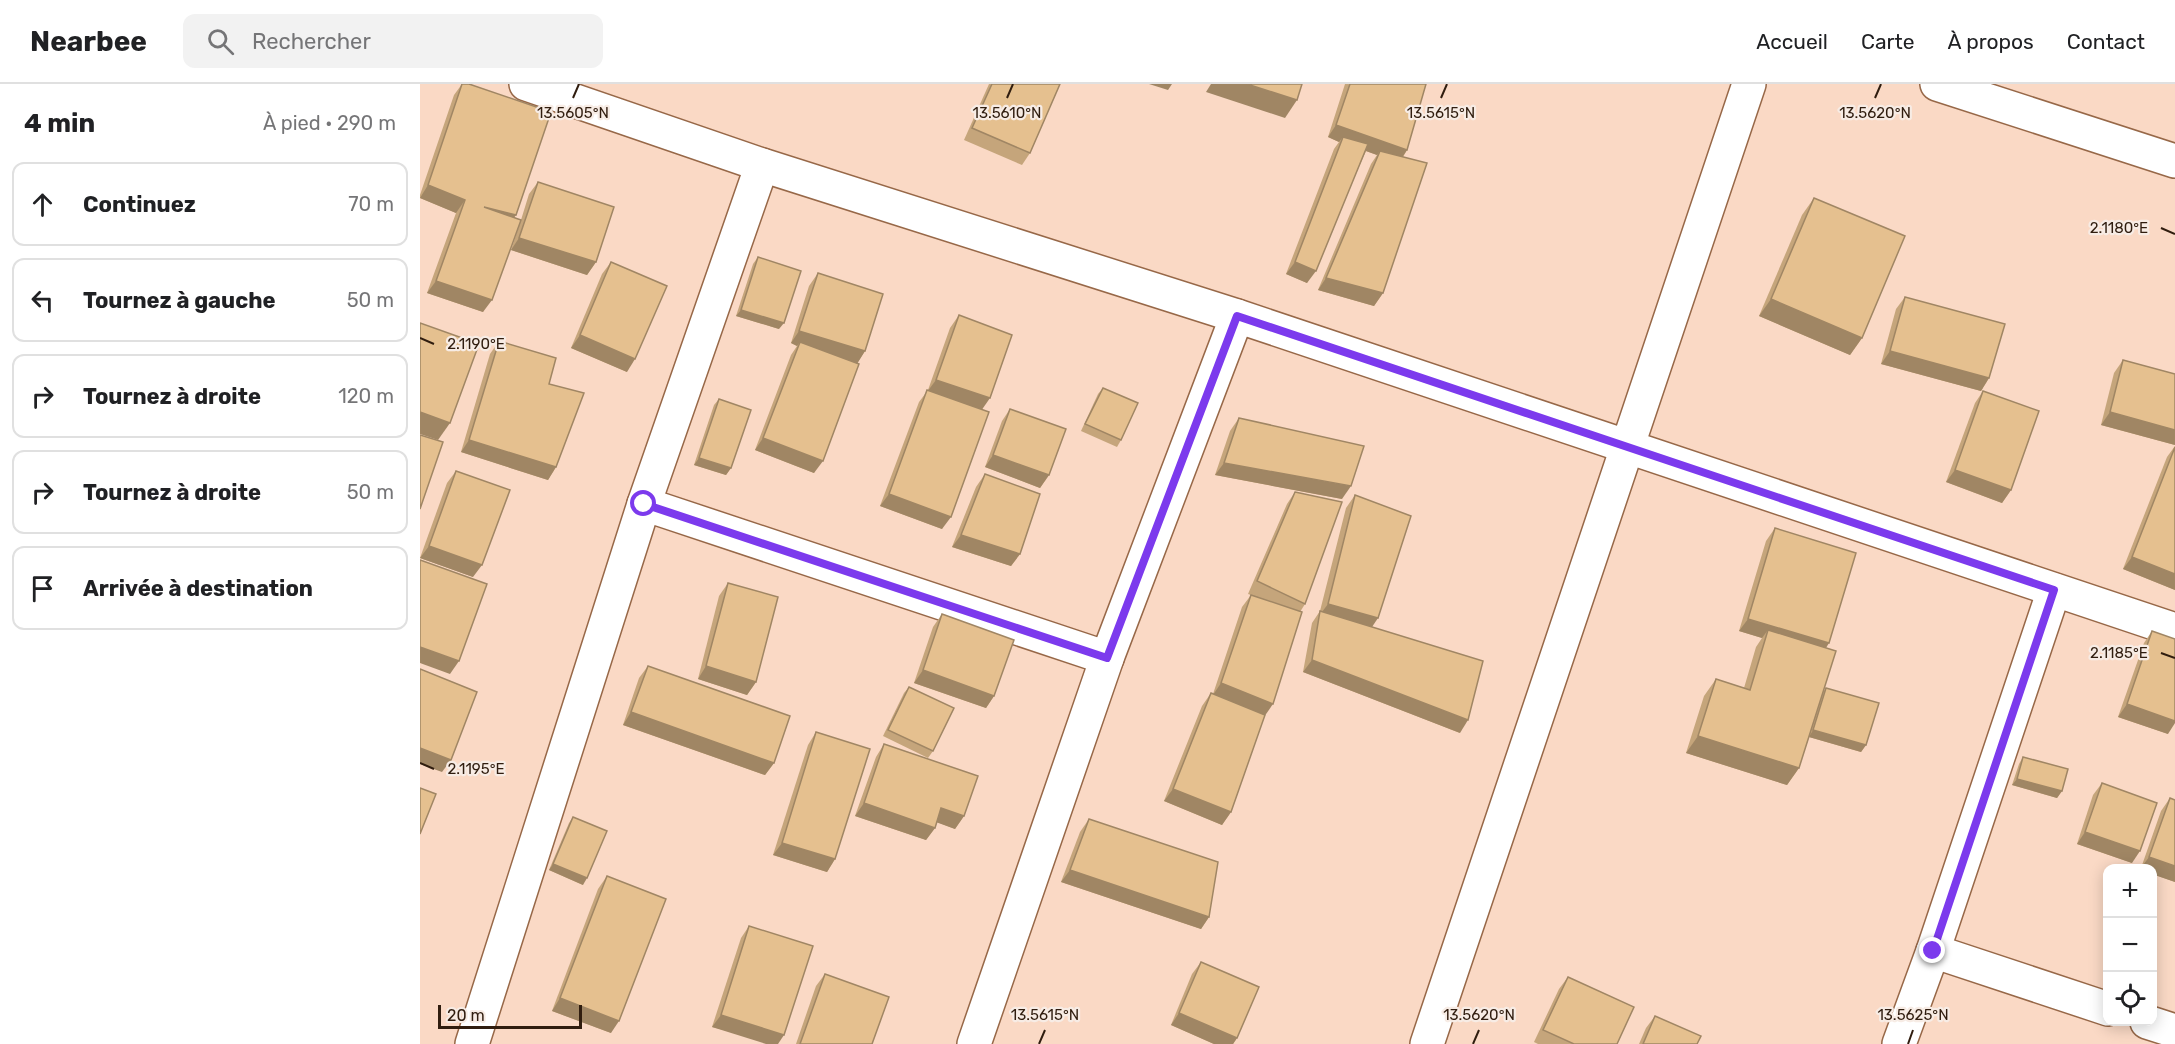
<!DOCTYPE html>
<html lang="fr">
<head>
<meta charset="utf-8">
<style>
	:root { --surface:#fff; --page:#f2f2f2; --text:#202124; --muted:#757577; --line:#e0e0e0 }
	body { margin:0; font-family:Rubik,sans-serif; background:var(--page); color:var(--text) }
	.controls { position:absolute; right:18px; bottom:18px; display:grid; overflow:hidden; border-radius:12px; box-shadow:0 3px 15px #0003 }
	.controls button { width:54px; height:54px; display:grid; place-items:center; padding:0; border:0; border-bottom:2px solid var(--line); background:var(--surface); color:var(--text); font:30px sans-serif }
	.scale { position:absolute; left:18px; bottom:15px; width:144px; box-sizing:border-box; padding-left:6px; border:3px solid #301d0f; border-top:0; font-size:16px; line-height:21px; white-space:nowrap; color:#301d0f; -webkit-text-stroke:4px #f7ece5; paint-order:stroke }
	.stop { position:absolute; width:18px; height:18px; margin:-14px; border:4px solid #7c3aed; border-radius:50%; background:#fff }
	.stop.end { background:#7c3aed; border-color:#fff; box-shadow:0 2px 6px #0008 }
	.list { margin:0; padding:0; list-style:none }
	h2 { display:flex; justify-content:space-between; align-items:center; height:78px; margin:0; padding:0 24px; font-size:26px }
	h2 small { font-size:20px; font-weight:400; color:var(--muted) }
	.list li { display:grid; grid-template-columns:39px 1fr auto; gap:18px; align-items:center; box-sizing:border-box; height:84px; margin:0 12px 12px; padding:0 12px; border:2px solid var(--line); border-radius:12px }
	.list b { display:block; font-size:22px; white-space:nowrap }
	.list em { font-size:20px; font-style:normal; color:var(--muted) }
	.icon { flex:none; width:33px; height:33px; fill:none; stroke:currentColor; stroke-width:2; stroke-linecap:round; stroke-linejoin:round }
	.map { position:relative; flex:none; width:1755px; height:960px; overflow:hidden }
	header { display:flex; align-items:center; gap:36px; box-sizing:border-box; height:84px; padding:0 30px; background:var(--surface); border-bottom:2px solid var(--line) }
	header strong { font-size:28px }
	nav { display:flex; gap:33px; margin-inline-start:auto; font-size:21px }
	.search { width:420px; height:54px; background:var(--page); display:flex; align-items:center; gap:15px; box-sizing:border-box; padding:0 21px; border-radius:12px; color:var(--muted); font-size:22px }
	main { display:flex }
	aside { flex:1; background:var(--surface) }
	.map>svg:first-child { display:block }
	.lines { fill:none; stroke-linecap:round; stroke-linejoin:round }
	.minor-casing { stroke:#976848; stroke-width:36 }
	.minor { stroke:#fff; stroke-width:33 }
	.wall { fill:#c5a57b }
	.shaded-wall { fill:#a08664 }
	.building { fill:#e5c08f; stroke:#a08664; stroke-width:1.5 }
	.route { stroke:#7c3aed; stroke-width:8 }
	.ticks { fill:none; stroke:#301d0f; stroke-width:2 }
	.ticks-label { font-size:15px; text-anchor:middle; fill:#301d0f; stroke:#f7ece5; stroke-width:4.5; stroke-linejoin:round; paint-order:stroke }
</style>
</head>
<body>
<header>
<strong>Nearbee</strong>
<div class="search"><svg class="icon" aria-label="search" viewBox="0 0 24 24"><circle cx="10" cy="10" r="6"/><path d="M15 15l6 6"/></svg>Rechercher</div>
<nav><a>Accueil</a><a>Carte</a><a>À propos</a><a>Contact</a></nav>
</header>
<main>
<aside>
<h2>4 min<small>À pied · 290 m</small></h2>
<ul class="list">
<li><svg class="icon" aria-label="ahead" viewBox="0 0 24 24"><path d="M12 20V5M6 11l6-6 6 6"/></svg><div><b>Continuez</b></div><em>70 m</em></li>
<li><svg class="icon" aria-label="left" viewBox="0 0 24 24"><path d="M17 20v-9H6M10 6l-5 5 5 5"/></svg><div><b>Tournez à gauche</b></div><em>50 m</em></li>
<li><svg class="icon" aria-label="right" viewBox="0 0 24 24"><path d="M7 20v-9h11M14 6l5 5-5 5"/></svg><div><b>Tournez à droite</b></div><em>120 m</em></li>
<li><svg class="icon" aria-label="right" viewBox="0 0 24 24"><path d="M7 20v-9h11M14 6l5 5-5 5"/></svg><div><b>Tournez à droite</b></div><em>50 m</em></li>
<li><svg class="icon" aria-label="arrive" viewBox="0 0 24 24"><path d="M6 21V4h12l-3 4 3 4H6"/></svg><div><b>Arrivée à destination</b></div></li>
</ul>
</aside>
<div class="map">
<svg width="1755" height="960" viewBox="0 0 1755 960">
	<rect width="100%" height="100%" fill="#fad9c5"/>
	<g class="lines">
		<defs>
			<g id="minor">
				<polyline points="106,0 342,81 817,232 1755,546"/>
				<polyline points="1517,0 1755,77"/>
				<polyline points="224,420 687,574"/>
				<polyline points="1513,867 1688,925"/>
				<polyline points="1727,938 1755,947"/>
				<polyline points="52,960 224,420 342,81"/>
				<polyline points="554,960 687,574 817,232"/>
				<polyline points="1007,960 1329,0"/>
				<polyline points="1479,960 1513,867 1634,506"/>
			</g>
		</defs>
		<use href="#minor" class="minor-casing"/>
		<use href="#minor" class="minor"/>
	</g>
	<g class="wall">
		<polygon points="42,0 49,0 96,131 94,133 101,136 109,110 118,98 176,178 167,191 91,166 99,142 63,228 7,209 36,129 0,114 0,111 34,11"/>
		<polygon points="569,0 640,0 610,69 602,81 544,56"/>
		<polygon points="925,0 1006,0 987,66 983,73 963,209 954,222 898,206 951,80 957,71 946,67 887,199 866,190 914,65 919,58 908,53"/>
		<polygon points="1394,114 1442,254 1430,271 1339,232 1382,131"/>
		<polygon points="338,173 359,245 316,232 333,180"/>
		<polygon points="191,178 207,288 151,264 182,190"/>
		<polygon points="398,189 445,267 437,279 394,389 335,366 371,271 377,262 371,259 389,202"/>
		<polygon points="1485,213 1569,294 1561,307 1461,280 1476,225"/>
		<polygon points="539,231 562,326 522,445 460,422 499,318 508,306 530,244"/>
		<polygon points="79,257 129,300 136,383 128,396 41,368 70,270"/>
		<polygon points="1703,276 1755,290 1755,361 1681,341 1694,289"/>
		<polygon points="683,304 701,356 697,363 661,347 678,310"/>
		<polygon points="1563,307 1591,406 1582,419 1526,398 1555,319"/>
		<polygon points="299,315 311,384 306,391 274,381 294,321"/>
		<polygon points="590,325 629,391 620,404 565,383 582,337"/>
		<polygon points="819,334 922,415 795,391 810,347"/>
		<polygon points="1755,362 1755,506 1703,485 1747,373"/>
		<polygon points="36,387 53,493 0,474 27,399"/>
		<polygon points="565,390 600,470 591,482 532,463 556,403"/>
		<polygon points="875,408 885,520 880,528 811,728 802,741 744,717 782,622 791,609 793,610 822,523 831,511 828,510 867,420"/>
		<polygon points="935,411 952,543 1040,649 883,588 892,539 900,527 926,424"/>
		<polygon points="1355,444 1406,564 1403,608 1406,604 1446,661 1441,668 1389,653 1379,684 1367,701 1266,669 1284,612 1296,595 1324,604 1336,563 1342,554 1319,547 1346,457"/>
		<polygon points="308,499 336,598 327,611 278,595 299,512"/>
		<polygon points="522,530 574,612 566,624 494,599 513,543"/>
		<polygon points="1732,547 1748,650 1698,633 1724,559"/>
		<polygon points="228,582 354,679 345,691 203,641 219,594"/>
		<polygon points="489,603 513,667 508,674 463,652 484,609"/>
		<polygon points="396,648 415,775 407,788 353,771 388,661"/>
		<polygon points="464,660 544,732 535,745 517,738 515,744 506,756 435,732 456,673"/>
		<polygon points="1603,673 1642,707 1637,714 1592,701 1599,680"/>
		<polygon points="1682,699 1712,779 1657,760 1673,711"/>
		<polygon points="1750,714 1755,716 1755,798 1732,790 1732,784 1721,784 1741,727"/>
		<polygon points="153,733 163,801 129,786 149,739"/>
		<polygon points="669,735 789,833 781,845 641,798 660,748"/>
		<polygon points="187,792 191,949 132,927 178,805"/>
		<polygon points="329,842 358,960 292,943 321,854"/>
		<polygon points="781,878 817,954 813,960 794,960 751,941 772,890"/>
		<polygon points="405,890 452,960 376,960 396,902"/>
		<polygon points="1148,893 1197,960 1118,960 1114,958 1139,905"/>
		<polygon points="1235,932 1277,960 1219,960 1226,944"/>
	</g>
	<g class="shaded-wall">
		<polygon points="729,0 752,0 748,6"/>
		<polygon points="791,0 827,0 877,16 865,34 786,8"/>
		<polygon points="916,41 987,66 979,78 960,67 957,71 921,58 923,53 919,58 908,53"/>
		<polygon points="8,101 45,116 36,129 0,114"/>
		<polygon points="64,123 96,131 87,143"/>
		<polygon points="99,154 176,178 167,191 91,166"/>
		<polygon points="875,178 896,187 887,199 866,190"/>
		<polygon points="906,194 963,209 954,222 898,206"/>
		<polygon points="16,197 72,216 63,228 7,209"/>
		<polygon points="1351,215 1442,254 1430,271 1339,232"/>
		<polygon points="321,226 364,239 359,245 316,232"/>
		<polygon points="379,247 445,267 437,280 380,258 377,262 371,259"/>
		<polygon points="160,251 215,275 207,288 151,264"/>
		<polygon points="1470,267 1569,294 1561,307 1461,280"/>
		<polygon points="516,296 570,314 561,327 507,308"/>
		<polygon points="0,328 30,339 18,356 0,350"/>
		<polygon points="1690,328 1755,346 1755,361 1681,341"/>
		<polygon points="343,354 403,377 394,389 335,366"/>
		<polygon points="49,356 136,383 128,396 41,368"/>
		<polygon points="573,371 629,391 620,404 565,383"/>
		<polygon points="279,374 311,384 306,391 274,381"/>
		<polygon points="804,379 931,402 922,415 795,391"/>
		<polygon points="1535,386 1591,406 1582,419 1526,398"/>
		<polygon points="469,410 531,433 522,445 460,422"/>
		<polygon points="541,451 600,470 591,482 532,463"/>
		<polygon points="9,462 62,481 53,493 0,474"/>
		<polygon points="1712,473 1755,490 1755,506 1703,485"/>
		<polygon points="908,520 958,534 950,546 899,532"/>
		<polygon points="1328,535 1409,559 1401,572 1348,546 1342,554 1319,547"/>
		<polygon points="0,563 39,577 30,590 0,579"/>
		<polygon points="892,576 1048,636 1040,649 883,588"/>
		<polygon points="286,582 336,598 327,611 278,595"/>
		<polygon points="503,586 574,612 566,624 494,599"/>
		<polygon points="801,599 853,620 844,633 793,611"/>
		<polygon points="1707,620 1755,637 1755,639 1748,650 1698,633"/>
		<polygon points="211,628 354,679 345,691 203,641"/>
		<polygon points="1393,646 1446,661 1441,668 1389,653"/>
		<polygon points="1278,652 1379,684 1367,701 1266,669"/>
		<polygon points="0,664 31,676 22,688 0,680"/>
		<polygon points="1597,695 1642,707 1637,714 1592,701"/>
		<polygon points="753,705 811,728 802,741 744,717"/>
		<polygon points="444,719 515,744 506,756 435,732"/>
		<polygon points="521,724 544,732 535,745 513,737"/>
		<polygon points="1665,748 1720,767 1712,779 1657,760"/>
		<polygon points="362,759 415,775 407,788 353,771"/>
		<polygon points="1729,773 1755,782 1755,798 1732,790 1732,784 1721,784"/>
		<polygon points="133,780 167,794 163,801 129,786"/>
		<polygon points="650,786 789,833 781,845 641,798"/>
		<polygon points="140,914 199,937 191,949 132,927"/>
		<polygon points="759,929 817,954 813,960 794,960 751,941"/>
		<polygon points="301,931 364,951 358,960 346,960 292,943"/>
	</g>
	<g class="building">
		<polygon points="42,0 49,0 131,28 96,131 64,123 101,136 72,216 16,197 45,116 8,101"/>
		<polygon points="572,0 640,0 610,69 552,44"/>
		<polygon points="827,0 882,0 877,16"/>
		<polygon points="930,0 1006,0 987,66 916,41"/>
		<polygon points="923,53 948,60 896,187 875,178"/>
		<polygon points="960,67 1007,79 963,209 906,194"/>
		<polygon points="118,98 194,123 176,178 99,154"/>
		<polygon points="1394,114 1485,152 1442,254 1351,215"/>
		<polygon points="338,173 381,187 364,239 321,226"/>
		<polygon points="191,178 247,202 215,275 160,251"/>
		<polygon points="398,189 463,210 445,267 379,247"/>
		<polygon points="1485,213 1585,240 1569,294 1470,267"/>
		<polygon points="539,231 592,251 570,314 516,296"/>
		<polygon points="0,239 59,260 30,339 0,328"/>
		<polygon points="79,257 136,274 129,300 164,309 136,383 49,356"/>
		<polygon points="380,258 439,280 403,377 343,354"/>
		<polygon points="1703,276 1755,290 1755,346 1690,328"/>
		<polygon points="683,304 718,319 701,356 665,340"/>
		<polygon points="507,306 569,328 531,433 469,410"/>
		<polygon points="1563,307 1619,327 1591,406 1535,386"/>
		<polygon points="299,315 331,326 311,384 279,374"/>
		<polygon points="590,325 646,345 629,391 573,371"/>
		<polygon points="819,334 944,362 931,402 804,379"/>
		<polygon points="0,351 23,358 0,425"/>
		<polygon points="1755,363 1755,490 1712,473"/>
		<polygon points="36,387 90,406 62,481 9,462"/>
		<polygon points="565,390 620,410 600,470 541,451"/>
		<polygon points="875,408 922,418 885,520 837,497"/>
		<polygon points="935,411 991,432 958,534 908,520"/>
		<polygon points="1355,444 1436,469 1409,559 1328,535"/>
		<polygon points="0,476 67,500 39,577 0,563"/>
		<polygon points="308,499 358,513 336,598 286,582"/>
		<polygon points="831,511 882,528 853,620 801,599"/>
		<polygon points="900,527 1063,577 1048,636 892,576"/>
		<polygon points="522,530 594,556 574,612 503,586"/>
		<polygon points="1348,546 1416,567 1379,684 1278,652 1296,595 1330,606"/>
		<polygon points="1732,547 1755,555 1755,637 1707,620"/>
		<polygon points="228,582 370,632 354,679 211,628"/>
		<polygon points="0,585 57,608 31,676 0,664"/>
		<polygon points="489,603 534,624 513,667 468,646"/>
		<polygon points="1406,604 1459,619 1446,661 1393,646"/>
		<polygon points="791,609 845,631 811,728 753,705"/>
		<polygon points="396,648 450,665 415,775 362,759"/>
		<polygon points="464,660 558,692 544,732 521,724 515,744 444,719"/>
		<polygon points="1603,673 1648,685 1642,707 1597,695"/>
		<polygon points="1682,699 1737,719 1720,767 1665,748"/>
		<polygon points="0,704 16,710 0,750"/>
		<polygon points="1750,714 1755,716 1755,782 1729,773"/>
		<polygon points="153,733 187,747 167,794 133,780"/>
		<polygon points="669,735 798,778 789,833 650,786"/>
		<polygon points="187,792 246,815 199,937 140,914"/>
		<polygon points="329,842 393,862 364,951 301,931"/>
		<polygon points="781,878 839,903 817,954 759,929"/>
		<polygon points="405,890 469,913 452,960 380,960"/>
		<polygon points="1148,893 1214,923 1197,960 1154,960 1123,946"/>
		<polygon points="1235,932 1281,952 1277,960 1223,960"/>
	</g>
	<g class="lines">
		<polyline class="route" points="224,420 687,574 817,232 1634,506 1513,867"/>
	</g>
	<path class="ticks" d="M153 14 159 0M587 14 593 0M1021 14 1027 0M1455 14 1461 0M1741 144 1755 150M0 254 14 260M1741 569 1755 574M0 679 14 685M619 960 625 946M1053 960 1059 946M1488 960 1493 946"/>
	<g class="ticks-label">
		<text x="153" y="34">13.5605°N</text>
		<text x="587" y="34">13.5610°N</text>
		<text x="1021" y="34">13.5615°N</text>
		<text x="1455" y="34">13.5620°N</text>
		<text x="1699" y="149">2.1180°E</text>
		<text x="56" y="265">2.1190°E</text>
		<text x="1699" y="574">2.1185°E</text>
		<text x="56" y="690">2.1195°E</text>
		<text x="625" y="936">13.5615°N</text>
		<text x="1059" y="936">13.5620°N</text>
		<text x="1493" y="936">13.5625°N</text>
	</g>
</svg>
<div class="controls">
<button>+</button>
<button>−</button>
<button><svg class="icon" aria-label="locate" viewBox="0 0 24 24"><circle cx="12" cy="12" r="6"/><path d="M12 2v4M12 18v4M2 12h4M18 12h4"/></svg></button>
</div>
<div class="scale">20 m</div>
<div class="stop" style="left:224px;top:420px"></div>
<div class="stop end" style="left:1513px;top:867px"></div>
</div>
</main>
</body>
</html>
